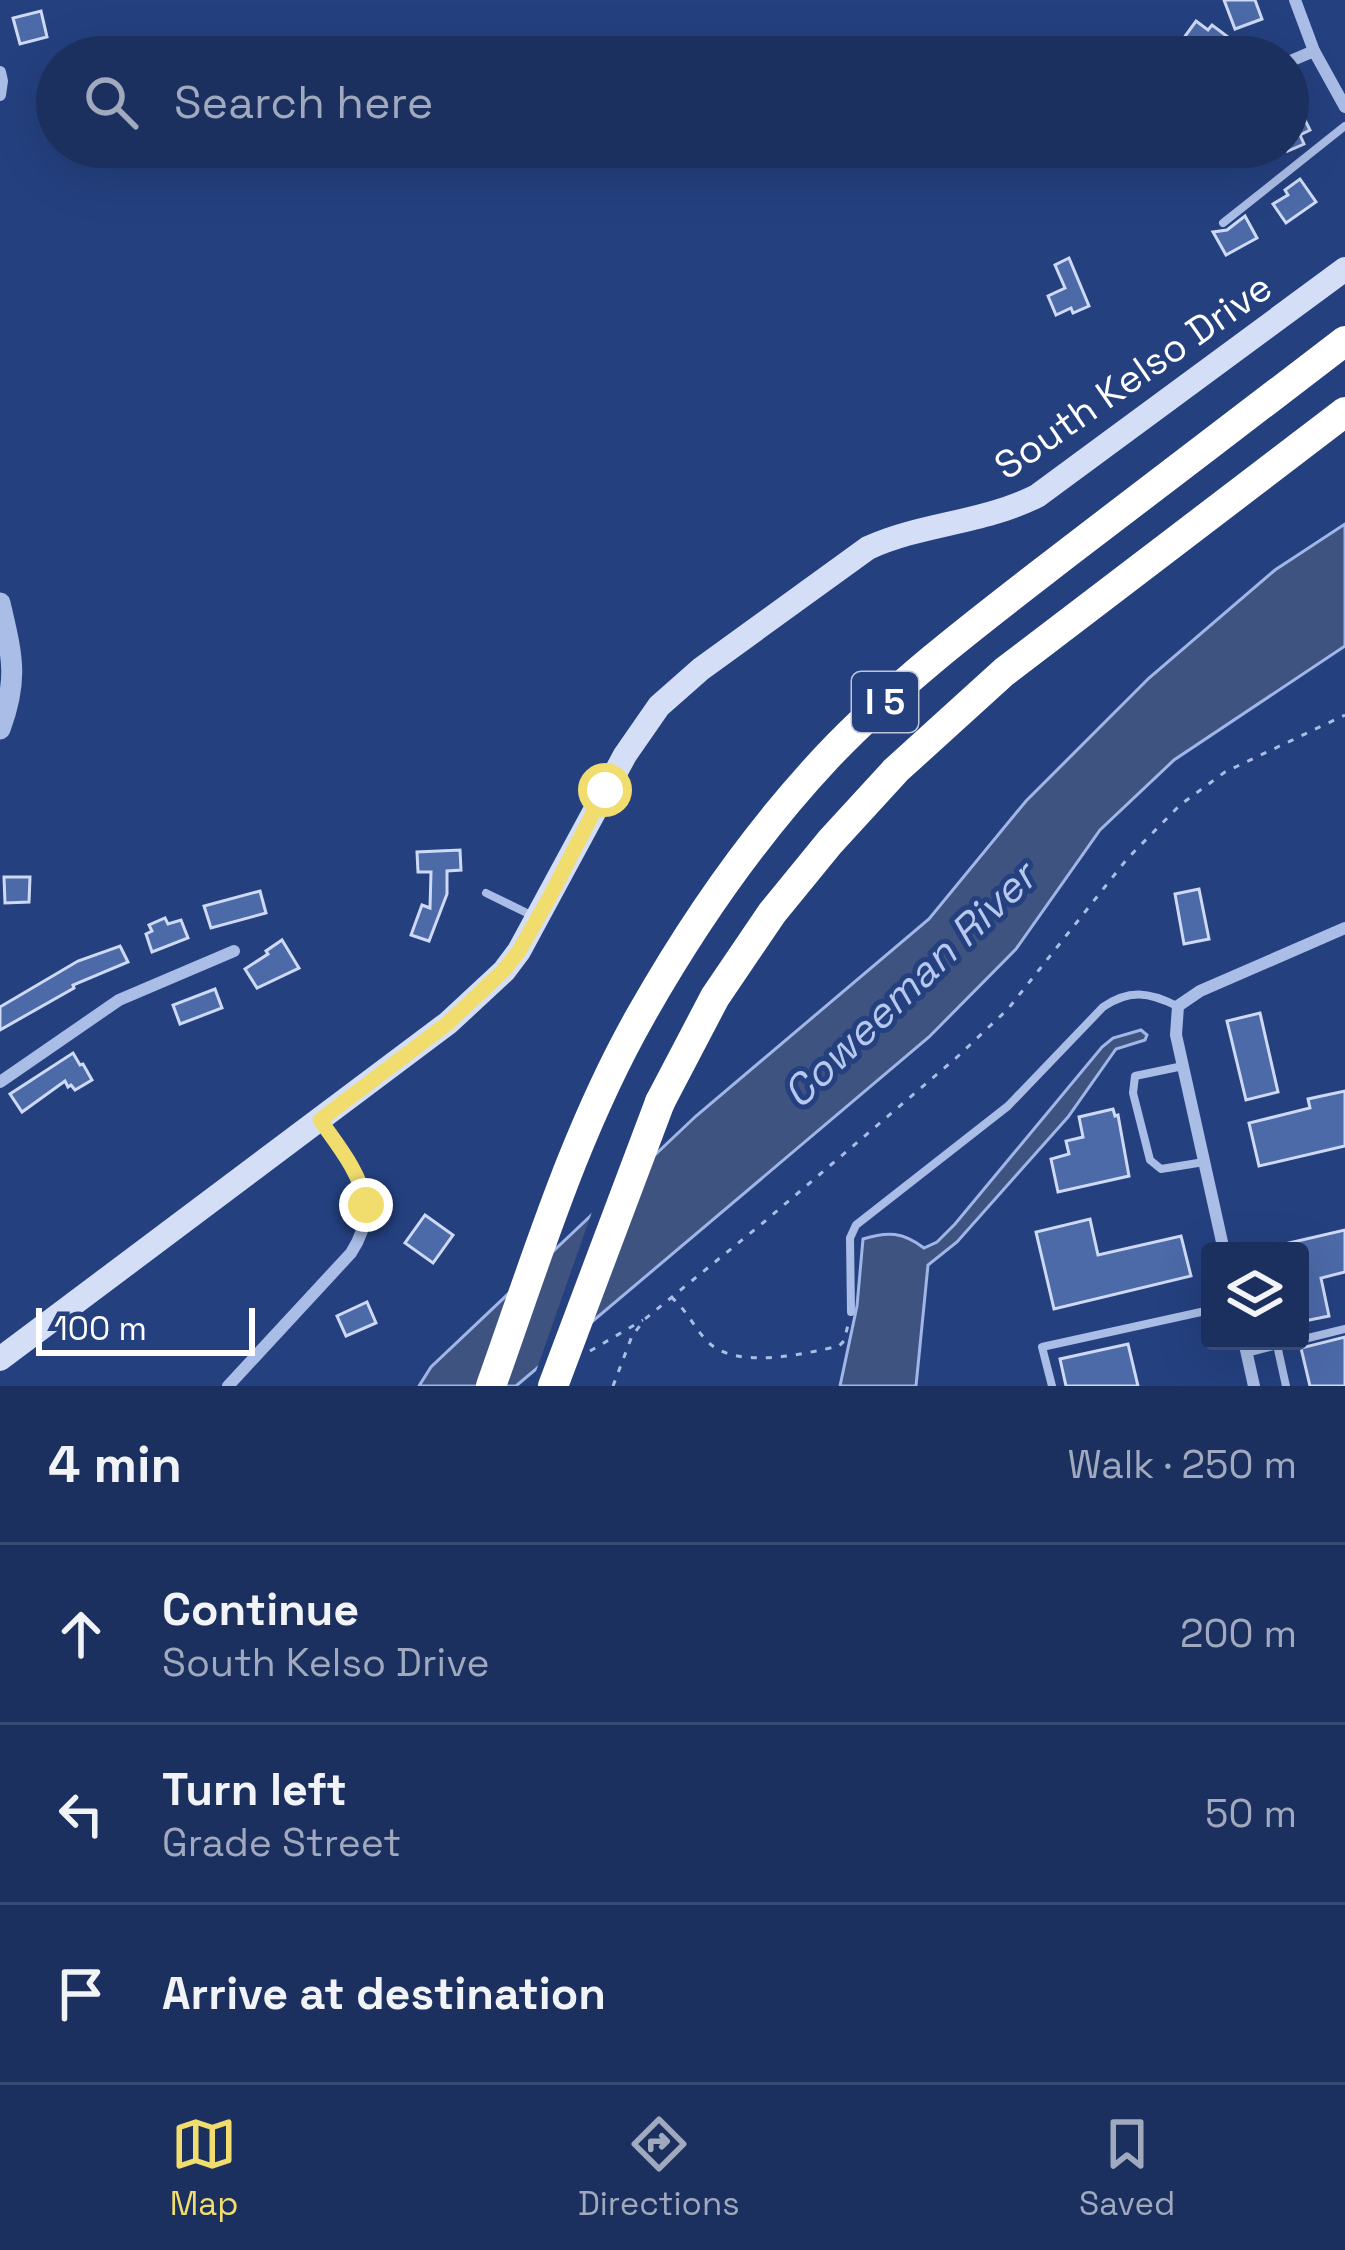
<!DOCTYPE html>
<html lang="en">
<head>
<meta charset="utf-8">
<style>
	:root { --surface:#1b305f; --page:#283c68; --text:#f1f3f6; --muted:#a0a9bd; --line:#394b74; --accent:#f0dd6e }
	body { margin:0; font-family:"Space Grotesk",sans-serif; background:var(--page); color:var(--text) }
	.controls { position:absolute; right:36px; bottom:36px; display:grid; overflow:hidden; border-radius:12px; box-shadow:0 12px 48px #0002 }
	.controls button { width:108px; height:108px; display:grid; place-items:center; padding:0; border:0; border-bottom:3px solid var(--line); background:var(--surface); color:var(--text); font:60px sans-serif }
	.scale { position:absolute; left:36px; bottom:30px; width:219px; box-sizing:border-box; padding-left:12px; border:6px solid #fff; border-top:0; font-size:33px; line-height:42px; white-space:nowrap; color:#fff; -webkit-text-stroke:9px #24407f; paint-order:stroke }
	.stop { position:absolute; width:36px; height:36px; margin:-27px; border:9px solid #f0dd6e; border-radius:50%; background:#fff }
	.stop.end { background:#f0dd6e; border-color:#fff; box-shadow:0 3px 12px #0008 }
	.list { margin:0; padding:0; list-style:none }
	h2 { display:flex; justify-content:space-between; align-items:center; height:156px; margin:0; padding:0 48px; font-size:51px }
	h2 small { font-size:39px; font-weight:400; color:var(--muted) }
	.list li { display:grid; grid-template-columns:78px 1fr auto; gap:36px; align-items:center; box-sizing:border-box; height:180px; padding:0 48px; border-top:3px solid var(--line) }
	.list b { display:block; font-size:45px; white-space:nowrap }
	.list p { margin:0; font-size:39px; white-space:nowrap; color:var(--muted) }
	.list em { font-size:39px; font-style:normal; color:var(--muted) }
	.icon { flex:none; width:66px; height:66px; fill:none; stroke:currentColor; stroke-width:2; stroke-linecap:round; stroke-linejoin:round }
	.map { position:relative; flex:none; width:1345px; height:1386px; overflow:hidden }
	.search { position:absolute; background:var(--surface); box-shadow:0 12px 48px #0002; left:36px; right:36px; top:36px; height:132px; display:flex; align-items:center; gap:30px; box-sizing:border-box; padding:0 42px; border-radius:66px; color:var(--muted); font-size:45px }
	.sheet { height:696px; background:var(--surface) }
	nav { display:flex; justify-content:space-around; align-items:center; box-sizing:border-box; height:168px; border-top:3px solid var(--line); background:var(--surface); font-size:33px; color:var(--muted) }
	nav a { display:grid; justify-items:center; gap:6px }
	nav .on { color:var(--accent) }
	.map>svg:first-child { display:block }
	.water { fill:#3f5381; stroke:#9fb6e7; stroke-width:3 }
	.pier { fill:#24407f }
	.building { fill:#4c69a8; stroke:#cedaf5; stroke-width:3 }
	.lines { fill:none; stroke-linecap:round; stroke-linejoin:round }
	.path { stroke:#aabde6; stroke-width:3; stroke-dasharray:6 9; stroke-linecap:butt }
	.service { stroke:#aabde6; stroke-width:8 }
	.minor { stroke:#aabde6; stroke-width:12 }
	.tertiary { stroke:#aabde6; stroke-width:21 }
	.secondary { stroke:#d4def6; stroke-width:24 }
	.motorway { stroke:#fff; stroke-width:30 }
	.motorway-bridge { stroke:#fff; stroke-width:30 }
	.route { stroke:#f0dd6e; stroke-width:15 }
	.labels { text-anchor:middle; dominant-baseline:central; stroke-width:10; stroke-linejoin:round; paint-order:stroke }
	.shield { fill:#24407f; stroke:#bdc6d9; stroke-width:3 }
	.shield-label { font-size:36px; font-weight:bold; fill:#fff }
	.street-label { font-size:39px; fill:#fff; stroke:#24407f }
	.water-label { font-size:42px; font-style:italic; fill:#b6c8ee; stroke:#24407f }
</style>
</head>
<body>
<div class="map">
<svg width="1345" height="1386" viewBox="0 0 1345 1386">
	<rect width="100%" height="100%" fill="#24407f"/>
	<g class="water">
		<polygon points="1345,524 1345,646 1174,760 1100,830 1016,949 929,1037 516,1386 419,1386 431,1367 696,1116 929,919 1026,801 1149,678 1275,570"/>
		<path d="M1141 1030 1147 1035 1145 1040 1116 1049 1068 1117 957 1242 928 1265 916 1386H840L857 1306 863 1239C888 1231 903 1232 924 1248L937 1242 955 1224 1102 1047 1113 1038Z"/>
	</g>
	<polygon class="pier" points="662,1140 645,1176 587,1333 533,1380 594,1206"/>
	<g class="building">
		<polygon points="1224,0 1255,0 1262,19 1235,29"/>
		<polygon points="41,11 47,37 20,44 13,18"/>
		<polygon points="1196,21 1208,30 1212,25 1228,37 1213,57 1193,57 1178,46"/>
		<polygon points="1296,102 1310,130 1300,135 1304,144 1288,151 1288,105"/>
		<polygon points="1300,179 1316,202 1286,223 1273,204 1288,195 1285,190"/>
		<polygon points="1245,216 1257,238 1226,255 1213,232 1227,230"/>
		<polygon points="1069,258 1089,306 1073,313 1071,308 1056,315 1048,296 1065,288 1055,265"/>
		<polygon points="460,850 461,870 447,871 447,894 429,941 411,935 422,905 430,908 431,872 418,872 417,852"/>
		<polygon points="4,877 30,877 29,902 5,903"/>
		<polygon points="1199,889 1209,939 1184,944 1175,894"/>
		<polygon points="260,891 266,913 211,928 204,906"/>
		<polygon points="165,918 168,924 181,920 188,938 152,952 146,934 152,931 149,925"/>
		<polygon points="282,940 299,968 257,988 245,969 268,954 266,951"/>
		<polygon points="120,946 128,962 73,985 74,988 0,1030 0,1007 78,961"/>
		<polygon points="215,989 222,1008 180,1024 173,1005"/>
		<polygon points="1260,1013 1278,1092 1246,1100 1227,1021"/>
		<polygon points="73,1053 80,1065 83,1064 92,1080 75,1090 71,1085 68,1087 65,1081 22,1112 10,1094"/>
		<polygon points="1345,1091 1345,1146 1259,1166 1249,1123 1310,1108 1308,1099"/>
		<polygon points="1113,1109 1115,1116 1118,1115 1129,1176 1058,1192 1051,1159 1069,1154 1066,1141 1083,1137 1079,1117"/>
		<polygon points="425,1215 453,1235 433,1263 405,1243"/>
		<polygon points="1090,1219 1098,1255 1181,1236 1191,1276 1054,1309 1036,1232"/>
		<polygon points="1345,1230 1345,1272 1321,1278 1329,1316 1300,1322 1300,1251 1276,1251 1276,1246"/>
		<polygon points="367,1302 376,1323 346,1336 337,1316"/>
		<polygon points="1345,1337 1345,1386 1310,1386 1301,1348"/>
		<polygon points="1128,1344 1138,1386 1066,1386 1060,1359"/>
	</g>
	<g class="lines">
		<g class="path">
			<path d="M671 1297C687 1310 694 1328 708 1342 736 1370 804 1354 839 1346L844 1341 848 1325"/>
			<polyline points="590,1351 643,1320"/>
			<polyline points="613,1386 632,1336 645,1319 764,1222 956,1058 1008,1009 1127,859 1180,805 1225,772 1345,715"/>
		</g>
		<g class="service">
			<polyline points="1223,223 1345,126"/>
			<polyline points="486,893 533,916"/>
			<polyline points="1183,1066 1135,1076 1133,1093 1150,1160 1161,1169 1204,1162"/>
			<path d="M851 1312 850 1238 856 1225 1008 1106 1103 1007C1129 989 1149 992 1177 1006"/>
			<polyline points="1300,1340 1345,1329"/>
			<polyline points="1277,1345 1286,1386"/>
			<polyline points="1246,1353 1294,1341"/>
			<polyline points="1052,1386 1042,1347 1210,1310"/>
		</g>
		<g class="minor">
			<polyline points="1295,0 1314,51 1345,107"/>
			<polyline points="1288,62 1314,51"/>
			<polyline points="0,72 2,81 0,95"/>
			<polyline points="0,1082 119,1000 234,951"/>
			<polyline points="1224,1251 1176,1035 1178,1006 1200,991 1345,928"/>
			<polyline points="1244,1341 1254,1386"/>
			<path d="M228 1386 351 1253C386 1200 351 1163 320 1120"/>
		</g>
		<path class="tertiary" d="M0 603C12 655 19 678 0 729"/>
		<path class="secondary" d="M0 1359 448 1023 504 971 519 951 625 755 659 706 701 669 868 548C923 523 980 524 1037 496L1345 269"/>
		<g class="motorway">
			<polyline points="660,1102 715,997 772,913 830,842 896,770 1004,672 1345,412"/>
			<path d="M491 1386C536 1260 575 1131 641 1015 693 923 755 834 827 757 900 680 986 616 1070 551 1162 481 1253 411 1345 341"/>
		</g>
		<polyline class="motorway-bridge" points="553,1386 660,1102"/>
	</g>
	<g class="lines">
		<path class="route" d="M366 1205C360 1172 339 1147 320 1120L448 1023 504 970 519 951 548 900 605 790"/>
	</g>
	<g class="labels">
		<rect class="shield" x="852" y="672" width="66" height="60" rx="9"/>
		<g class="shield-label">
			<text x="885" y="702">I 5</text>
		</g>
		<g class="street-label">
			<text transform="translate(1133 376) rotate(-35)">South Kelso Drive</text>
		</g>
		<g class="water-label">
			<text transform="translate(909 985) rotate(-44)">Coweeman River</text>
		</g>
	</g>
</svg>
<div class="controls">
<button><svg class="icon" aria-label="layers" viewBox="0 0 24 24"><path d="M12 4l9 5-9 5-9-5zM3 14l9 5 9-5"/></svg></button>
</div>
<div class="scale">100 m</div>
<div class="stop" style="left:605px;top:790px"></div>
<div class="stop end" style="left:366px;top:1205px"></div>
<div class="search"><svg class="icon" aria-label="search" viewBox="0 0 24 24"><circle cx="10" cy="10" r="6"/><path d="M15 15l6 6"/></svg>Search here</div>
</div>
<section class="sheet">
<h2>4 min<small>Walk · 250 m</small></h2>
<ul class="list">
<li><svg class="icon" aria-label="ahead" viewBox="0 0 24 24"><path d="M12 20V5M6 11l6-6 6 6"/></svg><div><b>Continue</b><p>South Kelso Drive</p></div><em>200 m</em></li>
<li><svg class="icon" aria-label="left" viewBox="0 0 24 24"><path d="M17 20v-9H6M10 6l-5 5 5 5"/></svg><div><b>Turn left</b><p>Grade Street</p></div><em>50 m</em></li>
<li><svg class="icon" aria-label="arrive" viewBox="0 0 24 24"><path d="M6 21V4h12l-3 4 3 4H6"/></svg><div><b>Arrive at destination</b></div></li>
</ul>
</section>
<nav>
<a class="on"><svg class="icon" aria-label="map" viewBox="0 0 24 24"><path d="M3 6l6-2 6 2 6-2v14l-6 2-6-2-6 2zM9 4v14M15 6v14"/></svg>Map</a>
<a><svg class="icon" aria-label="directions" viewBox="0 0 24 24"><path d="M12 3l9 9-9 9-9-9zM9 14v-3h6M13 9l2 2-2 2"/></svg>Directions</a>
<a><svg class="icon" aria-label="saved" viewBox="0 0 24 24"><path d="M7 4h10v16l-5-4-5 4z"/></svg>Saved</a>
</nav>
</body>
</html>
